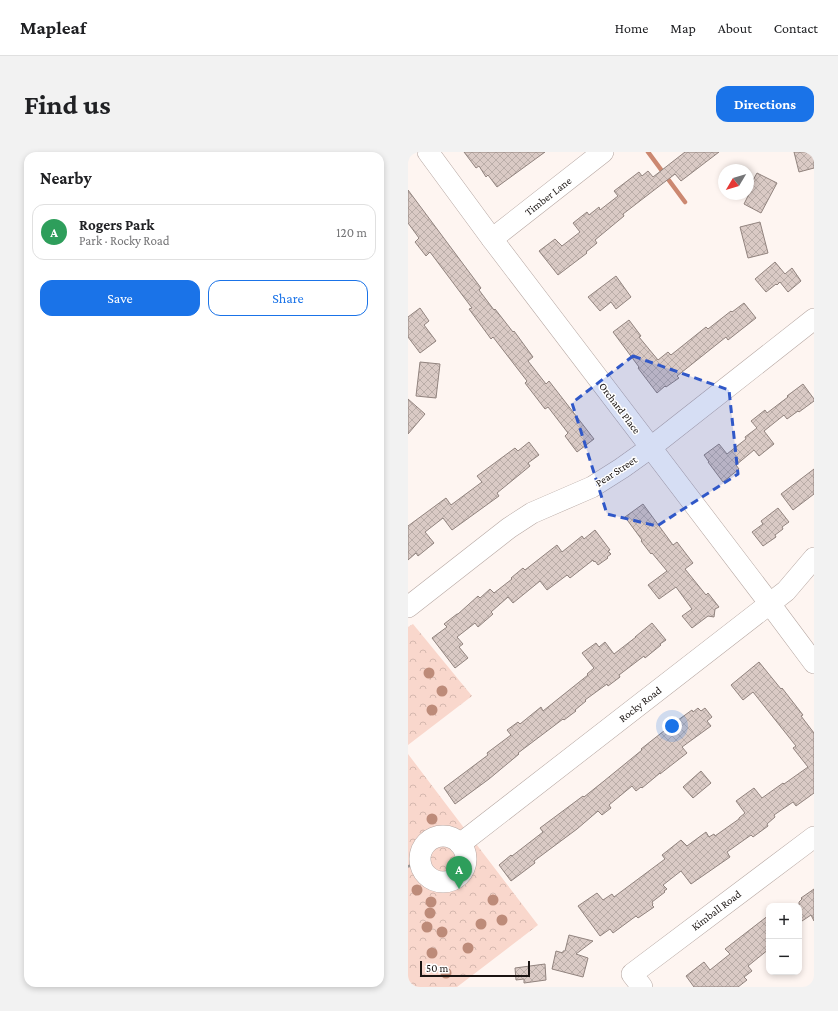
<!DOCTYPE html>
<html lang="en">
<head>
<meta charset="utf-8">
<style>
	:root { --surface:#fff; --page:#f2f2f2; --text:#202124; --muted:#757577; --line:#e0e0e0; --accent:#1a73e8 }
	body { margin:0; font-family:"Crimson Pro",serif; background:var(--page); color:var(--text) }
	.controls { position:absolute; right:12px; bottom:12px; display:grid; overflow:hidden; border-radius:8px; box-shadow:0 2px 6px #0003 }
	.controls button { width:36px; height:36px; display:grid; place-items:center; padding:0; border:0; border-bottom:1px solid var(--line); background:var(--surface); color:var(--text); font:20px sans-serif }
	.compass { position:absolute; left:310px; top:12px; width:36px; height:36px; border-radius:50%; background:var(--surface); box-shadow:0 2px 6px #0003; rotate:232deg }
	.scale { position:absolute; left:12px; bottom:10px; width:110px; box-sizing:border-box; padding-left:4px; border:2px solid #1a1412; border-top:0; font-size:11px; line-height:14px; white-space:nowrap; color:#1a1412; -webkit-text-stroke:3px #fff; paint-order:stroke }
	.you { position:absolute; left:264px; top:574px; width:14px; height:14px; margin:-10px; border:3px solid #fff; border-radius:50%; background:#1a73e8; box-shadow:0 0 0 6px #1a73e833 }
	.badge { display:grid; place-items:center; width:26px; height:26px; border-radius:50%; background:var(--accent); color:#fff; font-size:13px; font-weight:700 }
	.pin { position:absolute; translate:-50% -33px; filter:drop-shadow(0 1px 2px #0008) }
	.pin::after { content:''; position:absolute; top:21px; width:14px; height:12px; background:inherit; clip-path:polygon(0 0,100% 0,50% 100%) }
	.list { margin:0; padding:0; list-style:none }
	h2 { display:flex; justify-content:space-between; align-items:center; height:52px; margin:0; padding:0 16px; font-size:17px }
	h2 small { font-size:13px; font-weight:400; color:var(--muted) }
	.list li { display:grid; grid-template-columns:26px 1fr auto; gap:12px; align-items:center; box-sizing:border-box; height:56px; margin:0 8px 8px; padding:0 8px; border:1px solid var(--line); border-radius:12px }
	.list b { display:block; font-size:15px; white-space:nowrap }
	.list p { margin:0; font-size:13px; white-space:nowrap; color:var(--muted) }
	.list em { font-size:13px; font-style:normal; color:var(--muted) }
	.actions { display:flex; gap:8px; padding:12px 16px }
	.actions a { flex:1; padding:9px 0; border:1px solid var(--accent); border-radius:12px; text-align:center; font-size:14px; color:var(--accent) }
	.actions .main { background:var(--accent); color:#fff }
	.map { position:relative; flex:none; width:406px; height:835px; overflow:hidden; border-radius:12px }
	header { display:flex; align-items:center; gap:24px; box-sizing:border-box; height:56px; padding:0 20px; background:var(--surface); border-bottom:1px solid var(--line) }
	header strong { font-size:19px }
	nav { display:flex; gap:22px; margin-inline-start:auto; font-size:14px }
	.intro { display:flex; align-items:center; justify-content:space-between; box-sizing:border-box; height:96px; padding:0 24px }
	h1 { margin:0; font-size:28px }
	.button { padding:10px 18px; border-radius:12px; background:var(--accent); color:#fff; font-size:14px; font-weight:700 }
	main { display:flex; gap:24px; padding:0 24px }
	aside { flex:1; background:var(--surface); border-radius:12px; box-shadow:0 2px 6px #0003 }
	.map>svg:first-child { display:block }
	.forest { fill:url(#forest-crowns) }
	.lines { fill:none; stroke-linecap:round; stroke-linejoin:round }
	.stream { stroke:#cc8871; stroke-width:4.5 }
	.building { fill:url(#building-cross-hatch); stroke:#91837e }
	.minor-casing { stroke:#b6a7a2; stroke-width:22 }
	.path { stroke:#9b9390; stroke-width:2.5; stroke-dasharray:3 2; stroke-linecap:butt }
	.minor { stroke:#fff; stroke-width:21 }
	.tree { fill:#bd8b79 }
	.marked { fill:#3058c8; fill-opacity:0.2; stroke:#3058c8; stroke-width:3; stroke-dasharray:8 5; stroke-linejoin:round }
	.labels { text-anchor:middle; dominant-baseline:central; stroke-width:3; stroke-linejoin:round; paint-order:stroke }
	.street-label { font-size:11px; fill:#1a1412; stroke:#fff }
</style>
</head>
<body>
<header>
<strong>Mapleaf</strong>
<nav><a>Home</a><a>Map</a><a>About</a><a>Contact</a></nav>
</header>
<div class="intro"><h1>Find us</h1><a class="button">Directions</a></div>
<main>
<aside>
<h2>Nearby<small></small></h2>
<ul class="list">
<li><span class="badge" style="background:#2e9e5b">A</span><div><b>Rogers Park</b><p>Park · Rocky Road</p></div><em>120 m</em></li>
</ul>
<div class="actions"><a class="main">Save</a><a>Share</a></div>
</aside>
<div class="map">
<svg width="406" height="835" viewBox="0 0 406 835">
	<defs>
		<pattern id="forest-crowns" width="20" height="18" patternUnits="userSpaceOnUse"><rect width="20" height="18" fill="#f9d7cc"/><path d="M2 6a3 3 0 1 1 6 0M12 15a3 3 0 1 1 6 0" fill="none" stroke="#d5b8ae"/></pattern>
		<pattern id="building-cross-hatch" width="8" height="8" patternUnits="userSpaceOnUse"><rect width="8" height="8" fill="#dacac5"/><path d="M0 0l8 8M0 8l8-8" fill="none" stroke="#baada8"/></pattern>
	</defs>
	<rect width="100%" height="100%" fill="#fef5f1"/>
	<g class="forest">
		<polygon points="5,472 64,544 0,593 0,475"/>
		<polygon points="0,602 75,701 130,773 49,835 0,835"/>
	</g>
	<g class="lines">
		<polyline class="stream" points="240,0 277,50"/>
	</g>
	<g class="building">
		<polygon points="56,0 137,0 89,35 80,23 78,25 71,14 68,16"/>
		<polygon points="277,0 311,0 273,29 267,22 215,62 216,64 187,88 189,91 178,100 179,101 150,123 131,99 147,87 154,94 172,80 165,71 179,60 181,63 191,55 192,58 210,44 206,39 231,20 234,24 240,19 245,25"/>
		<polygon points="386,0 406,0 406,16 391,20"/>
		<polygon points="349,21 369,31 353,61 336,52 340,44 340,37"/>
		<polygon points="0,38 73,136 71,138 86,158 87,157 105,180 106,179 125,205 120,209 138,232 141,229 186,287 169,300 157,284 160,281 140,255 137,257 117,231 119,229 85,185 83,187 61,157 64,156 22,100 18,104 7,90 11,86 0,71"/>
		<polygon points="352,70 360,101 340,106 332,75"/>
		<polygon points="367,110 377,122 384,116 393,129 380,140 372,130 369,133 368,132 358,140 347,127"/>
		<polygon points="208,124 223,145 208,157 203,150 192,159 180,145"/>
		<polygon points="336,151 348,166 320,188 318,185 269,224 271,226 258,235 257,234 249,241 230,216 231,215 205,180 221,168 233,184 231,185 250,208 260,200 263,203 298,175 300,177 323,159 324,160"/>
		<polygon points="12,156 21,169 16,173 28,189 12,201 0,185 0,165"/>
		<polygon points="12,210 32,212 28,246 8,244"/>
		<polygon points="395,232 406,247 406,249 391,260 390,259 379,267 376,263 356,279 366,292 351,304 346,298 328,313 331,317 315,330 300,310 301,310 296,303 311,292 319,302 338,287 337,285 349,276 343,269 357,258 359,261 380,245 379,244"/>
		<polygon points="0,247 17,262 0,282"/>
		<polygon points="121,290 131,303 120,311 122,314 89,341 91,344 44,378 35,366 17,380 26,391 10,404 8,401 0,408 0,374 38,346 43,353 74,330 69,324 107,296 110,299"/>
		<polygon points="406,317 406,342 385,358 373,342"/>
		<polygon points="235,352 265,393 269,390 285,411 277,417 298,443 300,441 311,455 307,457 306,465 300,464 284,476 274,464 284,457 268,435 251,447 240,433 259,419 244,401 243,402 233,389 234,388 217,365"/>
		<polygon points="370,356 381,370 374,375 375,377 367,383 368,385 355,394 344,380 355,372 353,369"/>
		<polygon points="187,378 202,398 200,399 203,402 199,405 200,406 190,413 187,409 186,410 185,408 162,426 159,423 139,438 132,429 105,451 100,445 83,460 85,462 70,475 67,471 49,485 55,492 51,495 60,506 47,516 24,486 39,475 36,472 49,462 50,462 70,444 72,446 82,437 86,441 104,427 103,426 115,416 117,418 149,393 154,400 174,384 176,387"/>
		<polygon points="244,471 258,488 252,492 253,493 237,506 236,504 211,523 212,525 200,534 199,532 177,548 178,549 167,558 168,559 156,568 155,567 110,601 111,602 81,627 47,652 36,636 80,603 79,601 103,583 99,578 110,570 112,572 133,555 135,559 180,523 179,522 186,516 174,501 188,491 191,495 197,490 206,502 228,485 227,485"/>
		<polygon points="351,510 373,537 374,536 395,563 393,564 406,581 406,641 388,654 385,650 366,663 367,665 359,672 360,674 345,685 343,683 319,700 322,705 283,732 273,719 255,733 259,737 256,739 257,740 244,750 245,752 244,753 246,755 230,766 228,764 205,781 202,777 192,784 170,754 189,741 195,748 204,742 206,745 257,707 254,703 273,688 279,694 298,680 301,685 306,682 307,684 331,667 331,666 337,661 328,649 346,636 354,646 375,631 376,632 400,615 385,596 388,594 345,540 335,548 323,533"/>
		<polygon points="290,556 293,559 297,556 304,565 299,569 303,574 274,595 279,601 252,622 252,621 234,636 233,635 228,639 224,634 201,653 203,656 194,663 190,659 169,677 126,709 127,711 103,729 91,713 103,703 104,704 126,687 135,680 132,676 175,644 176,645 196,629 234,598 233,597 266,571 284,558 285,560"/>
		<polygon points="293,619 303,631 285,646 275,635"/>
		<polygon points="406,737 406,769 403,763 391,771 391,750 394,747 393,746"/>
		<polygon points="361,763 361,797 340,814 344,819 336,825 339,828 330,835 286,835 278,824 296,810 302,818 322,802 317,797"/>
		<polygon points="161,783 185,789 168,802 180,806 175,825 144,817 148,799 155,801 155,799 157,799"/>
		<polygon points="137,812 138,828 116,831 116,827 108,828 107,816"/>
	</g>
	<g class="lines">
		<defs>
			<g id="minor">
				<polyline points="20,0 84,87 362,452 406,511"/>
				<polyline points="84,87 195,0"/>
				<polyline points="0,455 101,376 124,361 184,335 214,316 242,296 406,167"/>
				<circle cx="35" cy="707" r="23"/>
				<polyline points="52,692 378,439 406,406"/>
				<polyline points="234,835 224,822 406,685"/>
			</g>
		</defs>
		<use href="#minor" class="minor-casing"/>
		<polyline class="path" points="0,715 1,714 12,711"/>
		<use href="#minor" class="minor"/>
	</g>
	<g class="tree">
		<circle cx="21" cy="521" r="5.5"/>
		<circle cx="34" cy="539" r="5.5"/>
		<circle cx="24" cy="558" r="5.5"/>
		<circle cx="24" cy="667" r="5.5"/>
		<circle cx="9" cy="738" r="5.5"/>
		<circle cx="85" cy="748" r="5.5"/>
		<circle cx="23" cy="750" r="5.5"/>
		<circle cx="22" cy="761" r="5.5"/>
		<circle cx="94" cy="768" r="5.5"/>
		<circle cx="73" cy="772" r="5.5"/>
		<circle cx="19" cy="775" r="5.5"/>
		<circle cx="34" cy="780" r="5.5"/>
		<circle cx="60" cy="796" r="5.5"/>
		<circle cx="24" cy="801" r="5.5"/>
		<circle cx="38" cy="821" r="5.5"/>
	</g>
	<path class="marked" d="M225 204 321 238 330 322 249 374 199 362 164 251Z"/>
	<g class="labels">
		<g class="street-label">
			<text transform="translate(140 44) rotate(-38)">Timber Lane</text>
			<text transform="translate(212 256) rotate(53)">Orchard Place</text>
			<text transform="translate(208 319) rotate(-33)">Pear Street</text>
			<text transform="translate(232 552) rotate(-38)">Rocky Road</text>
			<text transform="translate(308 758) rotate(-37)">Kimball Road</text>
		</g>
	</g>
</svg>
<div class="controls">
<button>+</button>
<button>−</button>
</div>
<svg class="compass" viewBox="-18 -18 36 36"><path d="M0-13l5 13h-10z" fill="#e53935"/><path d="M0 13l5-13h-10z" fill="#757577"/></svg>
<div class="scale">50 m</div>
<div class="you"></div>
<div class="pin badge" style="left:51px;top:737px;background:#2e9e5b">A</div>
</div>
</main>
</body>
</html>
